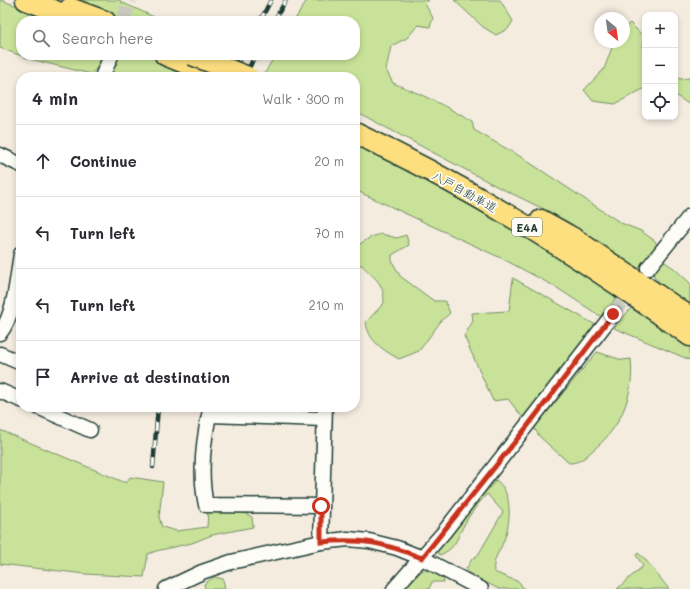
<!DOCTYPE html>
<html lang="en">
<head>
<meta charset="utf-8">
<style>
	:root { --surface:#fff; --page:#f2f2f3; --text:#2b2b33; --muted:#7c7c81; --line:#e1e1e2 }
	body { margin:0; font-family:Mali,"Klee One",sans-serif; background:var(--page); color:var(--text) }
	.controls { position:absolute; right:12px; top:12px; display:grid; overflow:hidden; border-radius:8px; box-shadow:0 2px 6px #0003 }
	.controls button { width:36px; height:36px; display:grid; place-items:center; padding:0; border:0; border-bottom:1px solid var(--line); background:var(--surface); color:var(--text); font:20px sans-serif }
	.compass { position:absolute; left:594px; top:12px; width:36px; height:36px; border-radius:50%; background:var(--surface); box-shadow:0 2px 6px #0003; rotate:151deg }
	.stop { position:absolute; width:12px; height:12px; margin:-9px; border:3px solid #c8321e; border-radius:50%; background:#fff }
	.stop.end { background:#c8321e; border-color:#fff; box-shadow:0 1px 4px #0008 }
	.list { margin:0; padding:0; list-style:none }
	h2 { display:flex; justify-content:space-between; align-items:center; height:52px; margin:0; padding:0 16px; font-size:17px }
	h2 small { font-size:13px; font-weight:400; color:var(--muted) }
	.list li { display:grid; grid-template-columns:26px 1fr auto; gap:12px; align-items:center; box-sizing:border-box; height:72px; padding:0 16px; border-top:1px solid var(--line) }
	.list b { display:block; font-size:15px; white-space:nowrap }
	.list em { font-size:13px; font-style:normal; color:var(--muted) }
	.icon { flex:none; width:22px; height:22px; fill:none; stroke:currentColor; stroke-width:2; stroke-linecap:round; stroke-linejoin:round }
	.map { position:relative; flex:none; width:690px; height:589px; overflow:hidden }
	.search { position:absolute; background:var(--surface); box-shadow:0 2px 6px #0003; left:16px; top:16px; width:344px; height:44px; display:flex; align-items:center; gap:10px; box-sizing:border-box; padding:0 14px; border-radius:16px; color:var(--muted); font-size:15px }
	.panel { position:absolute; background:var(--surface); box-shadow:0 2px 6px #0003; left:16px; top:72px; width:344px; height:340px; border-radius:16px }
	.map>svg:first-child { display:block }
	.green { fill:#c8e299; stroke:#749066 }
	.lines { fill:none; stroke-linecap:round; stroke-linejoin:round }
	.minor-tunnel { stroke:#cac9be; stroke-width:14; stroke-dasharray:14 7; stroke-linecap:butt }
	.minor-casing { stroke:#1f3d34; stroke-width:17 }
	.highway-casing { stroke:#1f3d34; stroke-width:23 }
	.minor { stroke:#fdfcf7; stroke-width:14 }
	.highway { stroke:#fddf80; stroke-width:20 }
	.rail-casing { stroke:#1f3d34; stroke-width:4.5 }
	.rail { stroke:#fdfcf7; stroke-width:3; stroke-dasharray:9; stroke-linecap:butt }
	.highway-bridge-casing { stroke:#1f3d34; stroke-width:23; stroke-linecap:butt }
	.highway-bridge { stroke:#fddf80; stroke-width:20 }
	.route { stroke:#c8321e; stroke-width:5 }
	.labels { text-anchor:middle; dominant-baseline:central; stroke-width:3.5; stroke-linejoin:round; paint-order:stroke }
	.shield { fill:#fdfcf7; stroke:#62766e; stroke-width:1 }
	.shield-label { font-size:11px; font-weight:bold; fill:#1f3d34 }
	.street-label { font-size:12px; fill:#1f3d34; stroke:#fdfcf7 }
</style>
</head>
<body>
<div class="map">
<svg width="690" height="589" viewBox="0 0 690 589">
	<rect width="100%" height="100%" fill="#f5ece0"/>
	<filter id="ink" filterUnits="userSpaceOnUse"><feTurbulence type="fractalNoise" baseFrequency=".025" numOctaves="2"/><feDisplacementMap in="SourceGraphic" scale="8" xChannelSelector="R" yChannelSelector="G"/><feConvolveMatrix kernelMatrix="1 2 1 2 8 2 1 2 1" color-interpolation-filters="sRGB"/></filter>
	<g filter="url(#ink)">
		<g class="green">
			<polygon points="0,0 63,21 21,21 21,55 103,55 96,69 91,74 30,59 0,48"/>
			<polygon points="72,0 120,0 121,2 163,21 128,21"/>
			<path d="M307 0H429L425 4 433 18 430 27 418 25 407 38 391 46 386 70 393 83C421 94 447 106 472 122L474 130 521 157 621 223 641 231 655 241 658 247 655 255 675 269 690 283V304C680 297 653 283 652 270L644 265 636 269 609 252 602 245 570 223 552 213 498 187 355 111V77H272L265 73 275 55H355V21H294Z"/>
			<polygon points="454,0 500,0 513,21 508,29 496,35 483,27"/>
			<polygon points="630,23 645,38 643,47 645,49 645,90 643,89 615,104 593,101 584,90 604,69 614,42 624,42 624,28"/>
			<polygon points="118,55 150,55 201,77 111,77"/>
			<polygon points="675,77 680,79 690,78 690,105 675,95"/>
			<polygon points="355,142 433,181 586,274 616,297 603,318 554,286 503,259 355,190"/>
			<path d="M381 234 397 238 406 235 409 245 392 255V261L400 276 434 301H445L450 313 441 321 419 351 399 359C383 350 368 341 366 322L384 303C384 281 374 279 362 265H355V247L371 237Z"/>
			<polygon points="513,278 594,324 595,329 523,418 508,399 493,401 464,336 473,321 472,313 509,311"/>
			<polygon points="631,308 690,347 690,360 614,328"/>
			<path d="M597 352 622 360 631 359C635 395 620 429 592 451 585 458 579 463 569 463L540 437 534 428Z"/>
			<polygon points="0,430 126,483 130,477 163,482 159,517 162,527 177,531 207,527 208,511 240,511 252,517 253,527 212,535 192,543 156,551 148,554 144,577 85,574 0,564"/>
			<path d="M496 480C513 492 511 522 504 540 500 552 492 559 494 572L519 582 524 589H499L471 575 466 569 472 559 478 555 503 512 487 494C479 503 469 515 463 527 456 540 456 548 440 555L436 550Z"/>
			<polygon points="638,553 644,558 669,589 617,589 643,566 636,555"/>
			<polygon points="423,570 430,571 443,578 444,582 432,582 429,589 402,589"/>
			<polygon points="214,577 223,579 225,589 205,589 204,584"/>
		</g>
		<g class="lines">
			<g class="minor-tunnel">
				<polyline points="123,21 130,0"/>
				<polyline points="613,314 635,285"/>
			</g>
			<defs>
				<g id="minor">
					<polyline points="102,77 111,56"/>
					<polyline points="0,155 21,165"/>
					<polyline points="648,268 690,216"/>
					<path d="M0 333C15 314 17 278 21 254"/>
					<polyline points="0,354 21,363"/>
					<polyline points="0,391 21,400"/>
					<polyline points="38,407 90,430"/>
					<path d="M321 506 206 505C200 477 203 443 209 415L324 419"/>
					<polyline points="321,542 325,407"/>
					<polyline points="166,589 202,572 231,562 321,542 348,539 369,541 397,548 422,558 481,589"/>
					<polyline points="394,589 444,532 613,314"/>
				</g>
				<g id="highway">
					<polyline points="26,0 82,21"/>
					<polyline points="70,8 105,21"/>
					<polyline points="165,55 219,77"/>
					<path d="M355 133C473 189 585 259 690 336"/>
					<polyline points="541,220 575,239 690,317"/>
				</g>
			</defs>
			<use href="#minor" class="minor-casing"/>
			<use href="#highway" class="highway-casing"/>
			<use href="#minor" class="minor"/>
			<use href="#highway" class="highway"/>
			<defs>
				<g id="rail">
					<polyline points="260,21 271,0"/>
					<polyline points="274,21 286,0"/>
					<polyline points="231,77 241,55"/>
					<polyline points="245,77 255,55"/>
					<polyline points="153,467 158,407"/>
				</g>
			</defs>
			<use href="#rail" class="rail-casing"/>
			<use href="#rail" class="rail"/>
			<defs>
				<polyline id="highway-bridge" points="192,55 248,77"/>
			</defs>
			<use href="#highway-bridge" class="highway-bridge-casing"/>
			<use href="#highway-bridge" class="highway-bridge"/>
		</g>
	</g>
	<g class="lines" filter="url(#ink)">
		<path class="route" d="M321 506V542C363 538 384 543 422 558L526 428 613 314"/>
	</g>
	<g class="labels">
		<rect class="shield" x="512" y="218" width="30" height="18" rx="3"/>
		<g class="shield-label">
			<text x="527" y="227">E4A</text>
		</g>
		<g class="street-label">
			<text transform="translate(465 191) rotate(29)">八戸自動車道</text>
		</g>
	</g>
</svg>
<div class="controls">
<button>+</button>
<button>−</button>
<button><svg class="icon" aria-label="locate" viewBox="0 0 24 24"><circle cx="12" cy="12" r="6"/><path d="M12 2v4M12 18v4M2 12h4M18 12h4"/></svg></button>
</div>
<svg class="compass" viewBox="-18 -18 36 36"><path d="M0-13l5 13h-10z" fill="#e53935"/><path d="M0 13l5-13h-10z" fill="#7c7c81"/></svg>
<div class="stop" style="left:321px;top:506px"></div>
<div class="stop end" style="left:613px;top:314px"></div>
<div class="search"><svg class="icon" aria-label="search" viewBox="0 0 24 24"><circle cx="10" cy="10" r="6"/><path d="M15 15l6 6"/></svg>Search here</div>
<section class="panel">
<h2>4 min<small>Walk · 300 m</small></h2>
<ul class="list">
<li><svg class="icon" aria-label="ahead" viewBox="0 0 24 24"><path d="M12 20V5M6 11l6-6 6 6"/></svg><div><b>Continue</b></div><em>20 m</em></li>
<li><svg class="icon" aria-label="left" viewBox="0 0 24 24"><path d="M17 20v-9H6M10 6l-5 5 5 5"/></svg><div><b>Turn left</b></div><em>70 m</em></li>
<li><svg class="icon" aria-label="left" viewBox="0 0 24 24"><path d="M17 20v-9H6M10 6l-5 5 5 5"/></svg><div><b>Turn left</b></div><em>210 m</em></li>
<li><svg class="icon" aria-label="arrive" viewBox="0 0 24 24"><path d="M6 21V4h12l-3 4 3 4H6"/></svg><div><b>Arrive at destination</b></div></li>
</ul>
</section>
</div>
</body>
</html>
